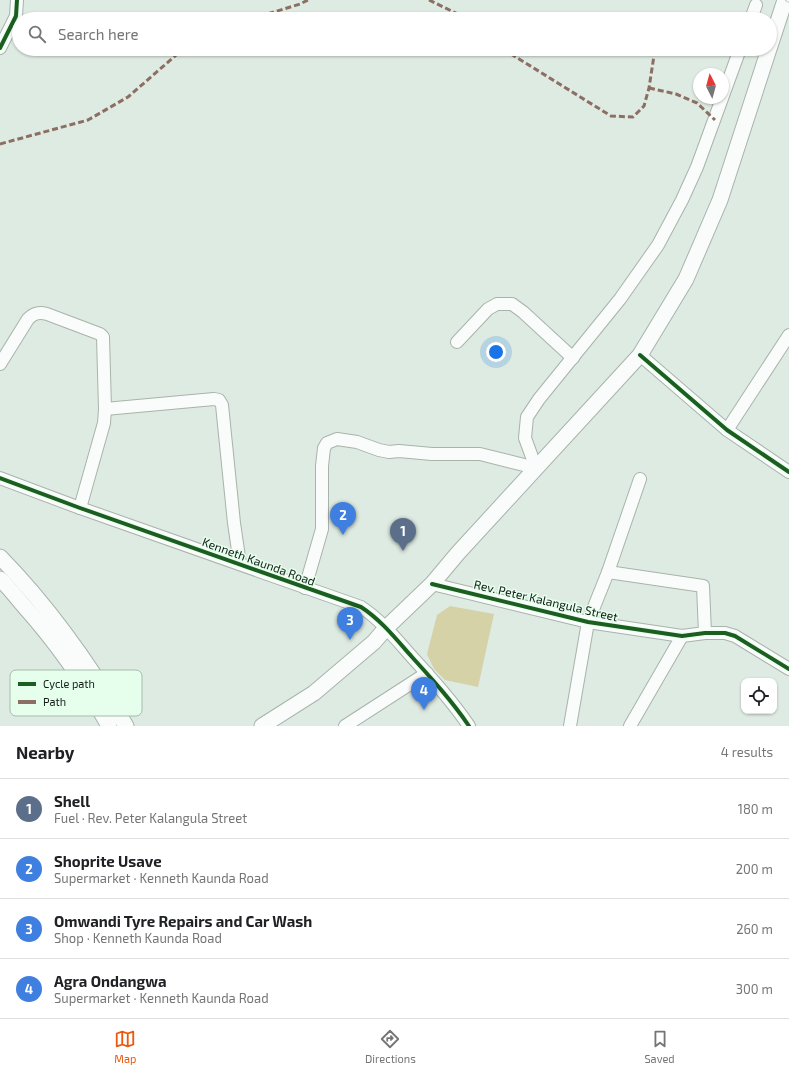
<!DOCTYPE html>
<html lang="en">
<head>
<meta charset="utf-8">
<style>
	:root { --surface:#fff; --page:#f6f6f6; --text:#202124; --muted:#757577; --line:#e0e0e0; --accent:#ea580c }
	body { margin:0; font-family:"Exo 2",sans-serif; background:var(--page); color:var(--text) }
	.controls { position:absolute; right:12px; bottom:12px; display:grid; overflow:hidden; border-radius:8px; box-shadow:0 1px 3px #0004 }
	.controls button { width:36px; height:36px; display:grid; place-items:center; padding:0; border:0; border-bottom:1px solid var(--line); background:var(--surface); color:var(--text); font:20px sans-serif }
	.compass { position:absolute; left:693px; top:68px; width:36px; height:36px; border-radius:50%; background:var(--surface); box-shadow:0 1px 3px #0004; rotate:354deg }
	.you { position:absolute; left:496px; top:352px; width:14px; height:14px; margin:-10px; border:3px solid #fff; border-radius:50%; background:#1a73e8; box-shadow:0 0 0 6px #1a73e833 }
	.badge { display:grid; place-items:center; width:26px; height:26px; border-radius:50%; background:var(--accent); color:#fff; font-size:13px; font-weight:700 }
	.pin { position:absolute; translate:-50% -33px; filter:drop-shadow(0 1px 2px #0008) }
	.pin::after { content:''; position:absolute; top:21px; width:14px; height:12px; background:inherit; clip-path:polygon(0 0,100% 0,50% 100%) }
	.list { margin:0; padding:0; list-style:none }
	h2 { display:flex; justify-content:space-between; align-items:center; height:52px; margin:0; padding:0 16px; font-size:17px }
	h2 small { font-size:13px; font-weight:400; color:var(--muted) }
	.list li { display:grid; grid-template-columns:26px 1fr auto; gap:12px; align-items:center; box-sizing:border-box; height:60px; padding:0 16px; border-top:1px solid var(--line) }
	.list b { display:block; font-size:15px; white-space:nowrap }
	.list p { margin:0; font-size:13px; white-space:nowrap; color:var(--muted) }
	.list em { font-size:13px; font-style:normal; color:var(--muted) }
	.icon { flex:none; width:22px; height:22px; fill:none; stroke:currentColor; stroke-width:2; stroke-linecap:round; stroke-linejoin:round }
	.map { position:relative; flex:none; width:789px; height:726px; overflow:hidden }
	.search { position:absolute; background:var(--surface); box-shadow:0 1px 3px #0004; left:12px; right:12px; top:12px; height:44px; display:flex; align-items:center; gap:10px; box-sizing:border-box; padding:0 14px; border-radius:22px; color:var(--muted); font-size:15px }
	.sheet { height:292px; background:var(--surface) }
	nav { display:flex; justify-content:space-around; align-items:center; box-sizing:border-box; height:56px; border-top:1px solid var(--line); background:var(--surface); font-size:11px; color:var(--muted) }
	nav a { display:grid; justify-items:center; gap:2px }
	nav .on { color:var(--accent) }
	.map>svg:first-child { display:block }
	.green { fill:#d5d2a7 }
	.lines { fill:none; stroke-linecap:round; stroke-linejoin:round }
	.minor-casing { stroke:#a8b3ac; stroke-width:14 }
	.major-casing { stroke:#a8b3ac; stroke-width:17 }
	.minor { stroke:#fafcfb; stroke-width:12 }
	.major { stroke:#fafcfb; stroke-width:15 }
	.rail-casing { stroke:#cacecc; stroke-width:4 }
	.rail { stroke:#e6ffed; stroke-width:2.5; stroke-dasharray:8; stroke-linecap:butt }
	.quiet { stroke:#8d6e63; stroke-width:3; stroke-dasharray:6 3; stroke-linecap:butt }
	.cycleway-casing { stroke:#e6ffed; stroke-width:6 }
	.cycleway { stroke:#1b5e20; stroke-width:4 }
	.labels { text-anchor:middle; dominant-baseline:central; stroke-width:3; stroke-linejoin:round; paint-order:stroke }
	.street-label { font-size:12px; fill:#121b15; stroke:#e6ffed }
	.key { fill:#e6ffed; stroke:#a6bbac; stroke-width:1 }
	.key-label { font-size:11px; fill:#121b15 }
</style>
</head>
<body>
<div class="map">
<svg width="789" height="726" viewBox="0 0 789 726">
	<rect width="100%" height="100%" fill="#deebe2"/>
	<polygon class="green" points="450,606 494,614 478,687 445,680 434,669 427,654 437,615"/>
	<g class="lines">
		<defs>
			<g id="minor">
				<polyline points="751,19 756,5"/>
				<polyline points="0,48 16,16 17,0"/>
				<polyline points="457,342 488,309 497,304 512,304 523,312 573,358"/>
				<polyline points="640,355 727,430 789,472"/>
				<path d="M0 364 28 319C34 313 39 312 47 314L100 334 103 337 105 409 104 423 80 508"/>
				<polyline points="105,409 214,399 219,400 222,405 234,523 240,564"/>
				<polyline points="727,430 789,335"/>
				<polyline points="536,468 525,438 527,417 539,399 620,299 658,245 682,200 697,167 740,49"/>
				<path d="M0 478 80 508 361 607C381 620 396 639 412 657 432 679 452 701 469 726"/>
				<polyline points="608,572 703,586 705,633"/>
				<polyline points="432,584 588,622 682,636 705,633 725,633 735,636 789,669"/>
				<polyline points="305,588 322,529 322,466 324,448 327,443 337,439 357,442 379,450 389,452 399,451 432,454 480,454 536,468"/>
				<polyline points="345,726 427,673"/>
				<polyline points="570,726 588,622 608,572 640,479"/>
				<polyline points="630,726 682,636"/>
			</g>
			<g id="major">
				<polyline points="770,46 785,0"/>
				<path d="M0 557C50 608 90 665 126 726"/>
				<path d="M0 579C9 587 16 597 24 606 57 643 85 683 109 726"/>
				<polyline points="262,726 314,693 374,642 386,628 432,584 458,553 640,355 686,279 720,200 769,49"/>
			</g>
		</defs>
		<use href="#minor" class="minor-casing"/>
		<use href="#major" class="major-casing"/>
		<use href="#minor" class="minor"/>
		<use href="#major" class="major"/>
		<defs>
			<polyline id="rail" points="787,0 789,1"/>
		</defs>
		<use href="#rail" class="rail-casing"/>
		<use href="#rail" class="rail"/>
		<g class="quiet">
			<polyline points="429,0 468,19"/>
			<polyline points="251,19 300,4 308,0"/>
			<polyline points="503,49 611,116 633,117 644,106 649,88 655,49"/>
			<polyline points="649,88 676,94 697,103 715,120"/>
			<polyline points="0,144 88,120 128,97 183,49"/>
		</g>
		<defs>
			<g id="cycleway">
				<polyline points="0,48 16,16 17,0"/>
				<polyline points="640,355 727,430 789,472"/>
				<path d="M0 478 80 508 361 607C381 620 396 639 412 657 432 679 452 701 469 726"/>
				<polyline points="432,584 588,622 682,636 705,633 725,633 735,636 789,669"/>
			</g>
		</defs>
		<use href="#cycleway" class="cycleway-casing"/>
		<use href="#cycleway" class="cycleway"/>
	</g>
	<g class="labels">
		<g class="street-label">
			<text transform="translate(259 561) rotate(20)">Kenneth Kaunda Road</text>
			<text transform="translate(546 600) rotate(13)">Rev. Peter Kalangula Street</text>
		</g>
	</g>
	<rect x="10" y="670" width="132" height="46" rx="6" class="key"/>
	<rect x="18" y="682" width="18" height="4" fill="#1b5e20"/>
	<rect x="18" y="700" width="18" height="4" fill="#8d6e63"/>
	<g class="key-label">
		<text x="43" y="688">Cycle path</text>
		<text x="43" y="706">Path</text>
	</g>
</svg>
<div class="controls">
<button><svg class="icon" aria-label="locate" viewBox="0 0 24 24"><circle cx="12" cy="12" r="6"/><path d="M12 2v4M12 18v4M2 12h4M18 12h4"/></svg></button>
</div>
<svg class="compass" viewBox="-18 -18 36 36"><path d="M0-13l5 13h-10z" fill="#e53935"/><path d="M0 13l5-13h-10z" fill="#757577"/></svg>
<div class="you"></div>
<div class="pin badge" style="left:403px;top:551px;background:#5c6f8a">1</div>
<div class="pin badge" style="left:343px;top:535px;background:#3f7fe0">2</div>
<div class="pin badge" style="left:350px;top:640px;background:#3f7fe0">3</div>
<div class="pin badge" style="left:424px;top:710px;background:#3f7fe0">4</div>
<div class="search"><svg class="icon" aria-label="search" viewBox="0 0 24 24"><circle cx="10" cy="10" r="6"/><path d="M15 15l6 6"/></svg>Search here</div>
</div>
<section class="sheet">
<h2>Nearby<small>4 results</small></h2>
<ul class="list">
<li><span class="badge" style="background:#5c6f8a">1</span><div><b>Shell</b><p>Fuel · Rev. Peter Kalangula Street</p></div><em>180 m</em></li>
<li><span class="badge" style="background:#3f7fe0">2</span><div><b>Shoprite Usave</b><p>Supermarket · Kenneth Kaunda Road</p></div><em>200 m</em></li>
<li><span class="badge" style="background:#3f7fe0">3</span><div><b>Omwandi Tyre Repairs and Car Wash</b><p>Shop · Kenneth Kaunda Road</p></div><em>260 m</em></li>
<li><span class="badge" style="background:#3f7fe0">4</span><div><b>Agra Ondangwa</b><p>Supermarket · Kenneth Kaunda Road</p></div><em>300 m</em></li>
</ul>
</section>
<nav>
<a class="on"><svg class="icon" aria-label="map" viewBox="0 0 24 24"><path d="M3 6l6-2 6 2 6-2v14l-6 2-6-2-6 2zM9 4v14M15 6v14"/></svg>Map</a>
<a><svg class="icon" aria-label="directions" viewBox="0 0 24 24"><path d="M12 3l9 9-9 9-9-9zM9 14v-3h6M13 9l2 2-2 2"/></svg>Directions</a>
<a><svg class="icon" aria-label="saved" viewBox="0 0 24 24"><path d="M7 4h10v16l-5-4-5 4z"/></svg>Saved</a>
</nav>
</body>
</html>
